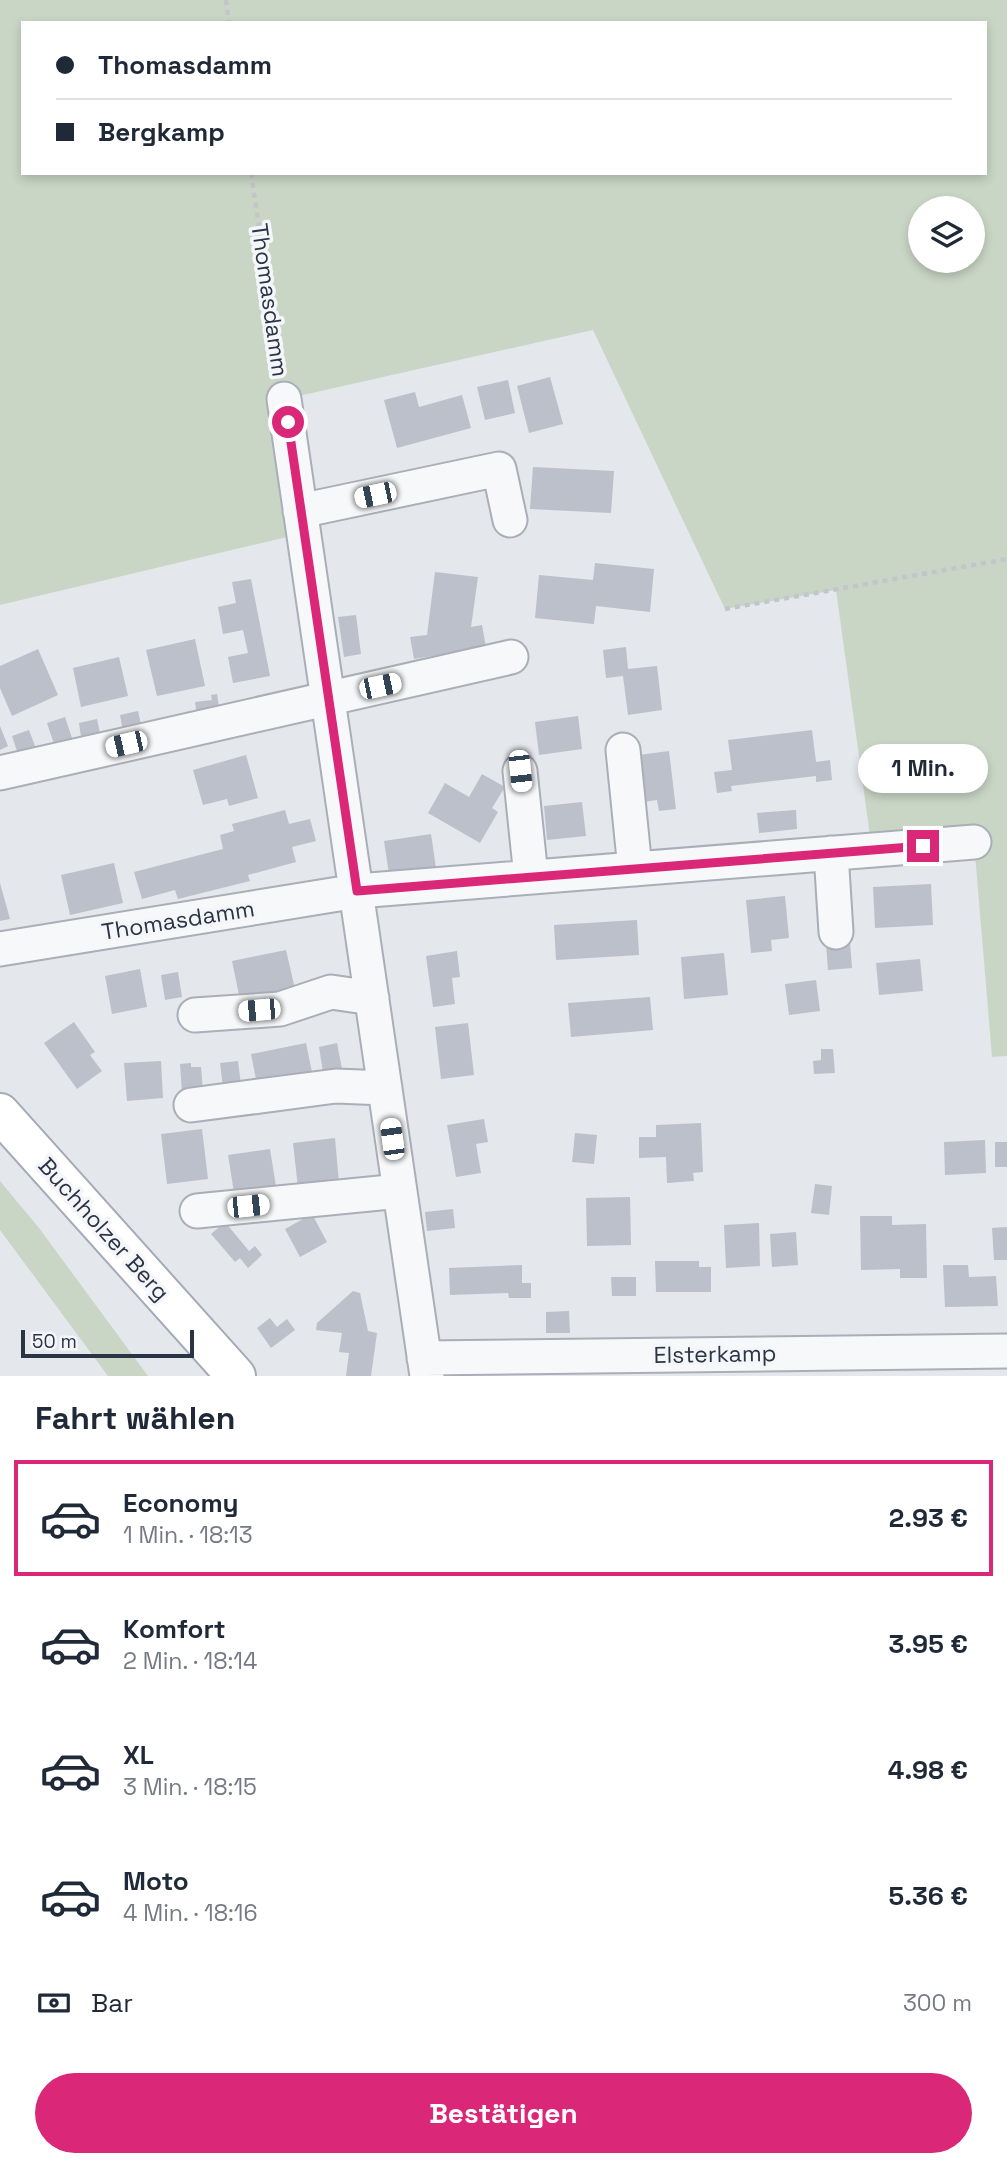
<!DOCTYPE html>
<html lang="de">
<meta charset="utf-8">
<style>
body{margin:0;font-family:"Space Grotesk",sans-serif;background:#f6f6f7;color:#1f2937;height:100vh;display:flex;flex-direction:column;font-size:26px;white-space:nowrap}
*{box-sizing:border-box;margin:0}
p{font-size:23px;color:#747a83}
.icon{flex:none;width:38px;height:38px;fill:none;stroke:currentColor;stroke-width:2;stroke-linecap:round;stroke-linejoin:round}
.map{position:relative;height:1376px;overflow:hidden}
.drawer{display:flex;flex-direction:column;background:#fff;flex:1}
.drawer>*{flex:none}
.guide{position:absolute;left:21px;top:21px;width:966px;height:154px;border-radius:0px;box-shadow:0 4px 10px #0003;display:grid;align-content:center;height:154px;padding:0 35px;background:#fff}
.buttons{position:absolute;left:908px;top:196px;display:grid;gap:14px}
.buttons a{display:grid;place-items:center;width:77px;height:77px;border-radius:50%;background:#fff;box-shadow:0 4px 10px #0003;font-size:35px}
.scale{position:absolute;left:21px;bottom:18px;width:173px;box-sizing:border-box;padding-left:7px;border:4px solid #2b3445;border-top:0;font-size:19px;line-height:24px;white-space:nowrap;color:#2b3445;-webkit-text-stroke:5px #f4f6f9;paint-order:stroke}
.end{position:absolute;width:32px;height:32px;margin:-16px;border:9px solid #db2777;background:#fff;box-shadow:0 0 0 4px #fff}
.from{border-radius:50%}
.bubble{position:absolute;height:49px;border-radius:24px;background:#fff;box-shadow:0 4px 10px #0003;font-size:23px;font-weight:700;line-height:49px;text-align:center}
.car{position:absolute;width:21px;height:42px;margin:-21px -10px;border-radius:9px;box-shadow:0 0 5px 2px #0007;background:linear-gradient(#fff 24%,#345 0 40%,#fff 0 76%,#345 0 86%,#fff 0)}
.guide b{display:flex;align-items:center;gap:24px;height:66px;font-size:26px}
.guide b+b{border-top:2px solid #e0e1e3}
.guide i{width:18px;height:18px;background:#1f2937}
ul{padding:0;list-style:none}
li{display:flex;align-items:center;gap:21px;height:116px;margin:0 14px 10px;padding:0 21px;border:4px solid transparent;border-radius:0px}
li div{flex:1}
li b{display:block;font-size:26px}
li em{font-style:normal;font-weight:700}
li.current{border-color:#db2777}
li>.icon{width:63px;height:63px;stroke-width:1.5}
h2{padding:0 35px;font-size:32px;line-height:84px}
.pay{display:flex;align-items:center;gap:18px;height:77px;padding:0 35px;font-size:26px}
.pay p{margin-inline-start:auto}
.button{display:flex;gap:14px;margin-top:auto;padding:14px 35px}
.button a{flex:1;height:80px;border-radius:42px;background:#db2777;color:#fff;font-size:28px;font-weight:700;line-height:80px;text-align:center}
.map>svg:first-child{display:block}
</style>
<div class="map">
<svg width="1007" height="1376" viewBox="0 0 1007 1376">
<rect width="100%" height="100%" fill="#e4e7ec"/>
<path fill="#c9d6c5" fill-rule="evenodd" d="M0 0H1007V1056L992 1057 974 842 872 850 836 590 725 609 593 330 285 399 304 533 0 605ZM23 23H985V173H23ZM920 208H973V261H920Z
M0 1181 39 1228 148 1376H108L0 1230Z"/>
<path fill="#bbc0ca" d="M550 377 563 424 529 433 517 386Z
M508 380 515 413 485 420 477 387Z
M415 392 419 407 462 395 471 428 397 448 384 400Z
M533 467 614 471 611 513 530 509Z
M595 563 654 569 650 612 596 606 594 624 535 618 539 575 593 580Z
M435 572 478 577 471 627 482 625 486 647 414 659 410 637 427 635Z
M251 579 270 676 233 683 228 657 248 653 243 630 223 634 218 607 236 603 232 582Z
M356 615 361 654 344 657 338 617Z
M195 639 205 686 157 696 146 650Z
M626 647 628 669 657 666 662 710 628 715 623 676 606 678 603 650Z
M38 649 58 695 12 716 0 688V666Z
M119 657 128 696 81 707 73 668Z
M217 694 221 720 198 723 195 702 212 700 211 695Z
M138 711 143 733 124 737 120 715Z
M578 716 582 749 539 755 535 722Z
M65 717 74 744 56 750 47 723Z
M97 719 100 733 81 737 79 723Z
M0 726 8 746 0 750Z
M29 730 38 754 20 760 12 736Z
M812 730 816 762 830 760 832 780 816 782V776L731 786 732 791 717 793 714 772 732 770 728 740Z
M669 751 676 809 659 811 657 800 637 803 631 756Z
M246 755 258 798 229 806 227 799 203 805 193 770Z
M482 774 505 787 492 808 498 812 480 843 428 813 445 783 469 797Z
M582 802 586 836 547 840 544 806Z
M285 810 289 824 310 819 316 841 292 847 296 862 248 875 250 881 178 899 175 890 142 899 134 872 223 849 220 835 234 831 232 824Z
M796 810 797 829 759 833 757 813Z
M431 834 436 868 389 874 384 841Z
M114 863 123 903 70 915 61 875Z
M0 883 10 919 0 921Z
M931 884 933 925 875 928 873 887Z
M785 896 789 938 771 940 772 951 751 953 746 900Z
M637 920 639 955 556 960 554 925Z
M850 942 852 968 828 970 826 944Z
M286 950 295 989 240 1000 232 961Z
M457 951 460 977 452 978 455 1004 433 1007 426 956Z
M724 953 728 995 684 999 681 957Z
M920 959 923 991 879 995 876 963Z
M140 969 147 1007 112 1014 105 976Z
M178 972 182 997 165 1000 161 975Z
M816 980 820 1011 789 1015 785 984Z
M650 997 653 1030 571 1037 568 1003Z
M74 1022 95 1052 90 1055 102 1071 77 1089 44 1043Z
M468 1023 474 1075 441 1079 435 1027Z
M306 1043 314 1082 259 1094 251 1054Z
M337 1043 342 1069 323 1072 319 1047Z
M821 1049H833L835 1073 814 1074 813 1061 821 1060Z
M161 1061 163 1098 127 1101 124 1063Z
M238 1061 241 1085 223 1088 220 1063Z
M191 1063V1067H201L203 1091 182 1093 180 1064Z
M484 1119 488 1142 476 1144 481 1173 456 1177 447 1125Z
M701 1123 703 1172 693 1173 694 1181 667 1183 666 1157 639 1158V1137H656V1125Z
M202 1129 208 1179 167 1184 161 1134Z
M575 1133 597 1135 594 1164 572 1162Z
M335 1138 339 1183 298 1188 293 1143Z
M985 1140 986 1173 945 1175 944 1142Z
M995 1142H1007V1167H995Z
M270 1149 277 1193 235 1199 228 1155Z
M815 1184 832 1186 829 1215 811 1213Z
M630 1197 631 1245 587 1246 586 1198Z
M453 1209 455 1228 427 1231 425 1212Z
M312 1214 327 1242 300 1257 285 1229Z
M860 1216H892V1225L926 1224 927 1278H900V1269L861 1270Z
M225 1222 249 1251 255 1246 262 1255 248 1268 240 1258 235 1262 211 1234Z
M759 1223 760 1266 726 1268 724 1225Z
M1007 1227V1260H994L992 1228Z
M796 1232 798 1265 772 1267 770 1234Z
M655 1261H699V1267H711V1292H656Z
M522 1265V1283H531V1298H509L508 1293 450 1295 449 1268Z
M943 1265H968L969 1277 996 1276 998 1306 945 1307Z
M611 1277H636V1296H612Z
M353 1291 360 1293 368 1331 377 1333 371 1376H346L349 1353 339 1352 342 1333 316 1330 317 1323Z
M569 1311 570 1333H546V1312Z
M270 1318 277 1327 287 1319 295 1330 271 1348 257 1328Z"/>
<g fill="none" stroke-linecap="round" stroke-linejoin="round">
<defs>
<path id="minor" d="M284 399 427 1376
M300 511 499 469 510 520
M623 750 635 869
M520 771 531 877
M0 773 511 657
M831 853 836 932
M0 949 357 891 974 842
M195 1015 280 1009 331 992 372 998
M191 1105 336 1086 385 1088
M197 1211 400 1191
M424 1358 1007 1351"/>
<path id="major" d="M0 1113 236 1376"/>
</defs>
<use href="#minor" stroke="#a9aeb7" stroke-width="37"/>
<use href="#major" stroke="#a3abb8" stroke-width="42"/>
<path stroke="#c2c5cb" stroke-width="4.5" stroke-dasharray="5 5" stroke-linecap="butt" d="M226 0 229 23
M251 173 281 373
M725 609 1007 559"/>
<use href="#minor" stroke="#f7f8fa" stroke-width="33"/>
<use href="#major" stroke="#fff" stroke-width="38"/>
</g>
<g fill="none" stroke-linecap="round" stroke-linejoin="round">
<path stroke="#db2777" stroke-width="9" d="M288 422 357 891 923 846"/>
</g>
<g text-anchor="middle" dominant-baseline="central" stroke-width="7" stroke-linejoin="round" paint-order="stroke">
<g font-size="23" fill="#2b3445" stroke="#f4f6f9">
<text transform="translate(270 300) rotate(82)">Thomasdamm</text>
<text transform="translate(178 920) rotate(-9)">Thomasdamm</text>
<text transform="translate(104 1229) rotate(48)">Buchholzer Berg</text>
<text transform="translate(715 1354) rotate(-1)">Elsterkamp</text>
</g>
</g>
</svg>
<div class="buttons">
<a><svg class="icon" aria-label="layers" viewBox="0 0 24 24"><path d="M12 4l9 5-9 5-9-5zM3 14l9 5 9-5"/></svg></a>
</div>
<div class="scale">50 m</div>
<i class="end from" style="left:288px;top:422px"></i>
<i class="end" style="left:923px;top:846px"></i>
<div class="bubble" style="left:858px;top:744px;width:130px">1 Min.</div>
<i class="car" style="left:375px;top:495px;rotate:258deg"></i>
<i class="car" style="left:380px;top:686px;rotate:78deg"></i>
<i class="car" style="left:126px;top:744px;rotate:257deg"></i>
<i class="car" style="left:520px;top:771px;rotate:174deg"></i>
<i class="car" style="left:259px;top:1010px;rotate:265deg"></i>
<i class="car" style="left:392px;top:1139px;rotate:352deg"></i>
<i class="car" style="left:248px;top:1206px;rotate:84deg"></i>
<div class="guide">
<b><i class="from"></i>Thomasdamm</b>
<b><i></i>Bergkamp</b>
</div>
</div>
<section class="drawer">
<h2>Fahrt wählen</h2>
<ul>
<li class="current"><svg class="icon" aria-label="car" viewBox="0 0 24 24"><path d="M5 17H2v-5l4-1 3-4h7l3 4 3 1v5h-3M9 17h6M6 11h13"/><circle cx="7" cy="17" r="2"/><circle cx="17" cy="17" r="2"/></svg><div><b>Economy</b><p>1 Min. · 18:13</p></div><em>2.93 €</em></li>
<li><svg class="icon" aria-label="car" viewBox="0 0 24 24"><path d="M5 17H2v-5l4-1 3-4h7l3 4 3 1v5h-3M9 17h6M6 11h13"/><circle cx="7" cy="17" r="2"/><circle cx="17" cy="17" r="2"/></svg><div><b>Komfort</b><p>2 Min. · 18:14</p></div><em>3.95 €</em></li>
<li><svg class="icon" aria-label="car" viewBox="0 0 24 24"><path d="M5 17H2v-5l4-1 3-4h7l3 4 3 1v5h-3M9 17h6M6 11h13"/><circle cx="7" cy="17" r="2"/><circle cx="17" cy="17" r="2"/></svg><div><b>XL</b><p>3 Min. · 18:15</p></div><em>4.98 €</em></li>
<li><svg class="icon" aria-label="car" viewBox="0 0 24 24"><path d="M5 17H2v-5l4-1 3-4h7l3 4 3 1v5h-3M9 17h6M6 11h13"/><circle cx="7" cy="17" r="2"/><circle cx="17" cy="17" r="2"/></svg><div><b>Moto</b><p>4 Min. · 18:16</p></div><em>5.36 €</em></li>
</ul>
<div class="pay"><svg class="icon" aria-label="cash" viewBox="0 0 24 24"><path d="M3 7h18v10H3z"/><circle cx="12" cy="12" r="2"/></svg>Bar<p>300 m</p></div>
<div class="button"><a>Bestätigen</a></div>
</section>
